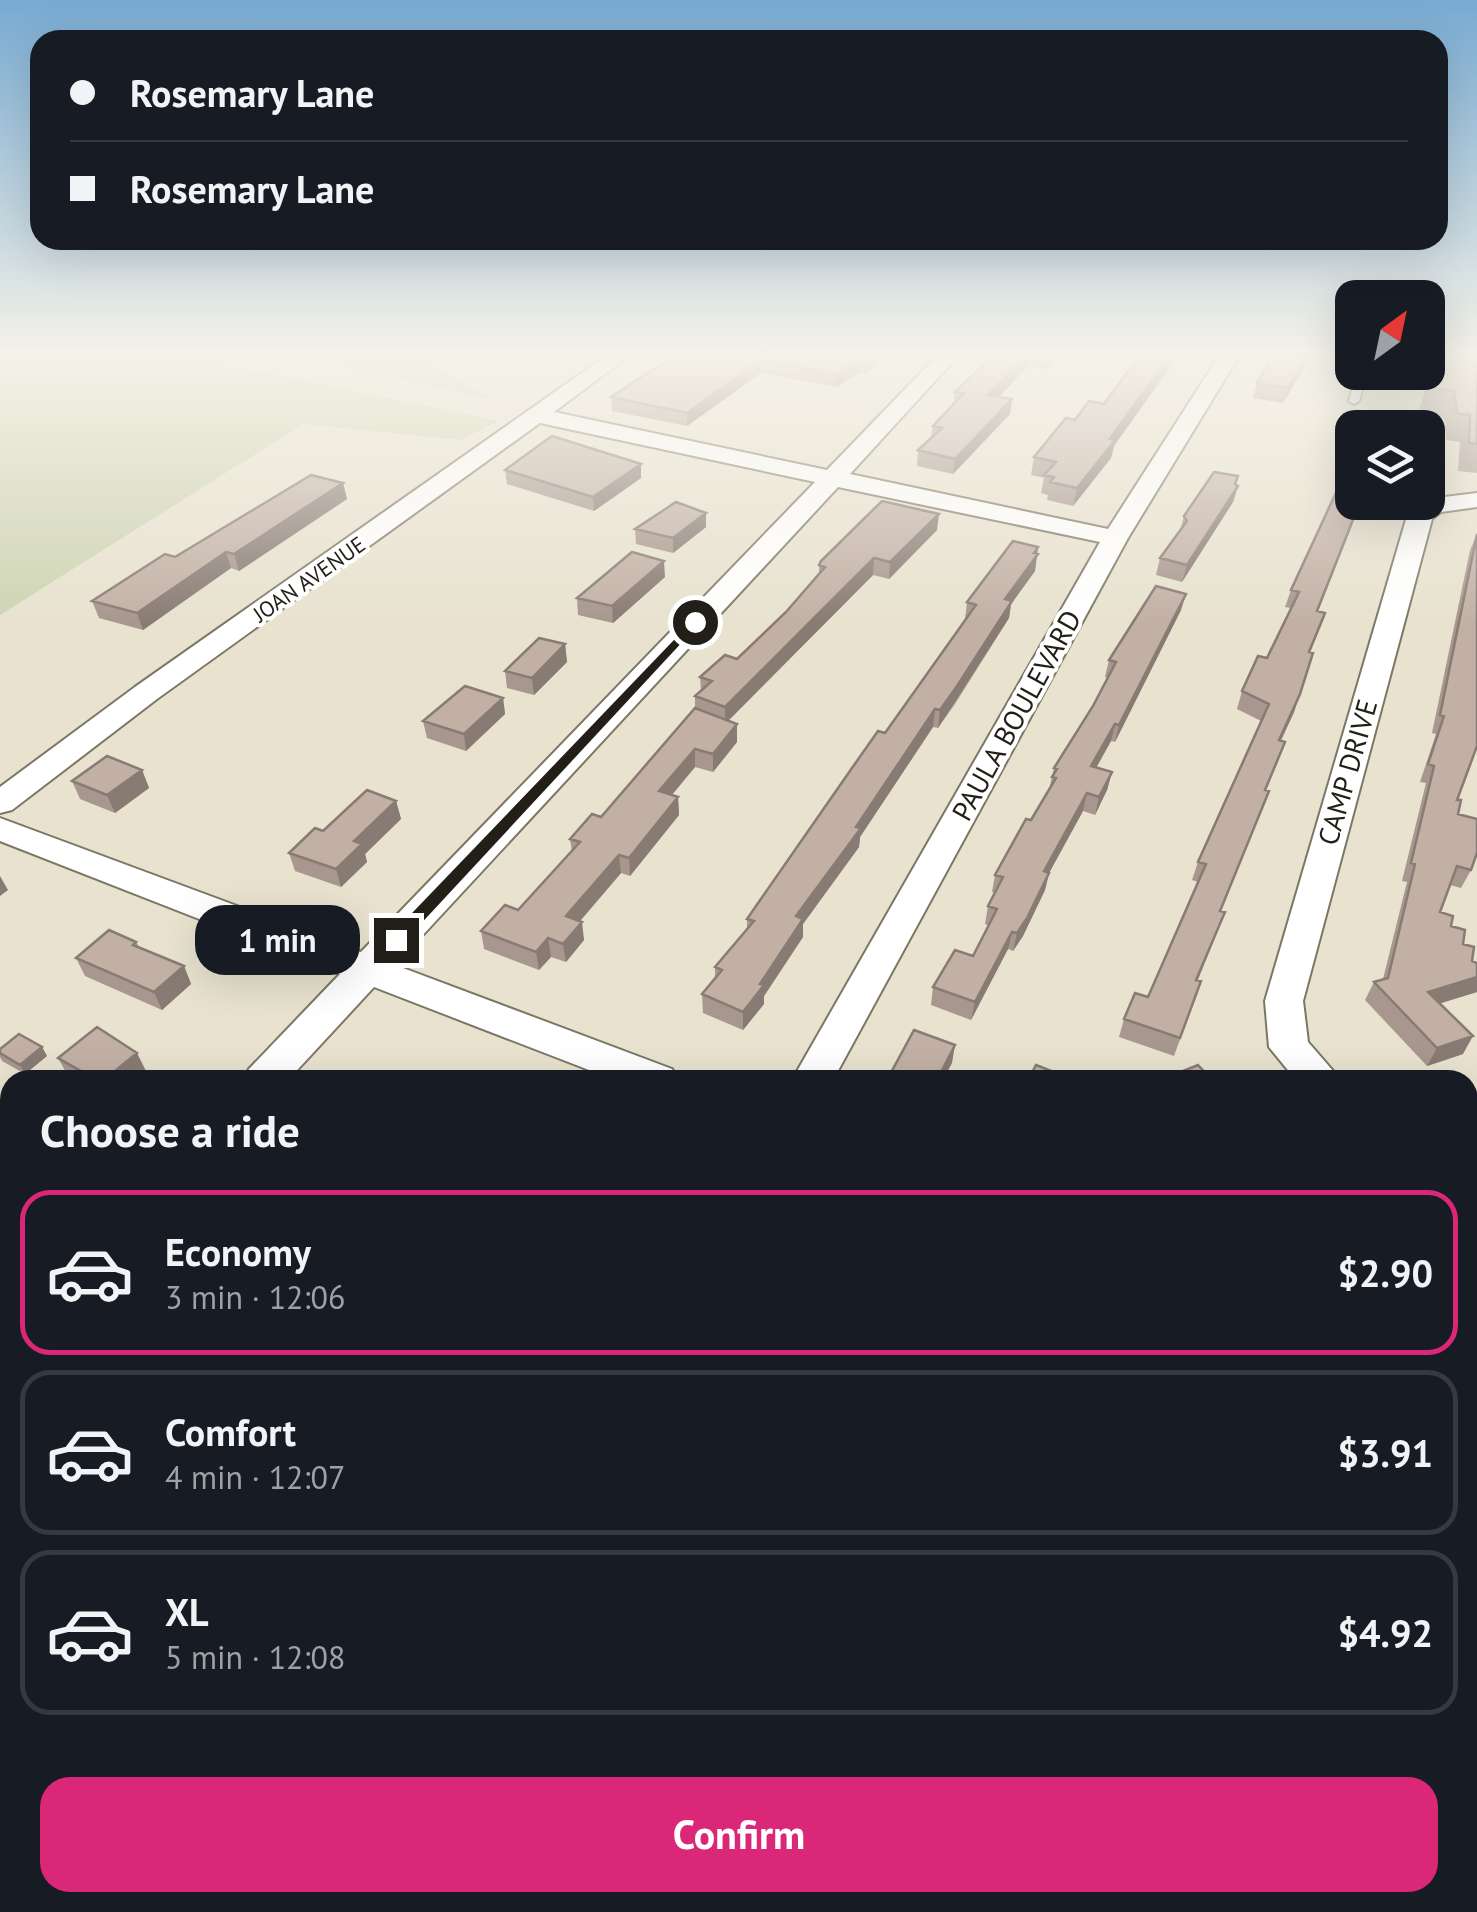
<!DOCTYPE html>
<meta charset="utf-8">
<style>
body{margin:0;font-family:"PT Sans",sans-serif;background:#242831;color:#f1f3f6;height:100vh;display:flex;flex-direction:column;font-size:38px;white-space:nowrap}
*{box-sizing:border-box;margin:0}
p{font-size:32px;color:#9ea1a6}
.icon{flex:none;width:55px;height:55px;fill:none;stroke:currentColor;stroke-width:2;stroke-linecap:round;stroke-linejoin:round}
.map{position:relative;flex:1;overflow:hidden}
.side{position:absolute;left:0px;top:1070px;width:1478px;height:842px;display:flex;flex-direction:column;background:#171b24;border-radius:30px 30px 0 0;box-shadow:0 10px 40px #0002}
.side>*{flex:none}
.top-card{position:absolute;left:30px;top:30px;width:1418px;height:220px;border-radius:30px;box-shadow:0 10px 40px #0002;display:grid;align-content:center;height:220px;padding:0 40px;background:#171b24}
.needle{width:65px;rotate:33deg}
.tools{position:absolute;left:1335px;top:280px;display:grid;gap:20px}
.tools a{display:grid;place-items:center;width:110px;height:110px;border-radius:20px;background:#171b24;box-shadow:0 10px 40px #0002;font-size:50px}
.end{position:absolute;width:45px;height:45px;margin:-22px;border:12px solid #221f19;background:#fff;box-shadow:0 0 0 5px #fff}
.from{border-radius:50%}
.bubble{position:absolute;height:70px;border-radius:30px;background:#171b24;box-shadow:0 10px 40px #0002;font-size:32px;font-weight:700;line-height:70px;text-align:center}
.top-card b{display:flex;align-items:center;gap:35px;height:95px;font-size:38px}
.top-card b+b{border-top:2px solid #363941}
.top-card i{width:25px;height:25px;background:#f1f3f6}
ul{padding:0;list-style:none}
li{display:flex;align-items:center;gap:30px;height:165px;margin:0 20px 15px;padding:0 20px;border:5px solid #363941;border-radius:30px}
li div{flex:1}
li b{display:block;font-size:38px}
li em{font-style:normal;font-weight:700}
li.on{border-color:#db2777}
li>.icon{width:90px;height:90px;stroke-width:1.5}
h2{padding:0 40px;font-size:45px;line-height:120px}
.button{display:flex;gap:20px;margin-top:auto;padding:20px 40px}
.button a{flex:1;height:115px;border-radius:30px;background:#db2777;color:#fff;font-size:40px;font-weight:700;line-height:115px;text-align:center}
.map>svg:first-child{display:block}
</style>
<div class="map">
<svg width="1477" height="1912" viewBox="0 0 1477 1912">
<rect width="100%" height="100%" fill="#e8e2cf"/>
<path fill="#ced4b3" d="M0 356H186L499 421 460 440 303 424 0 615Z
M299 356H416L491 399Z
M756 1902H1112L1115 1912H752Z"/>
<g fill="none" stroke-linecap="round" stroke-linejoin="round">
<defs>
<path id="lane" d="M1357 372H1367L1359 401 1354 404 1349 401Z"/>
<path id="street" d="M606 356H629L554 412 827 470 937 356H958L850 474 1108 529 1219 356H1239L1128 538 833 1080H792L1100 542 838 487 395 965 672 1069 678 1080H615L374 987 288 1080H243L249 1069 340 974 0 841V818L361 952 815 482 540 423 157 699 12 810 0 813V787L135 687Z
M1477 493V507L1441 512 1432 519 1303 1001 1308 1042 1341 1080H1296L1269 1047 1265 1001 1407 516 1428 499Z
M1468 1132 1477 1135V1169L1468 1166Z
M10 1324V1376L0 1379V1328Z
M1468 1652 1477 1656V1722L1468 1718Z
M353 1902H419L415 1912H349Z"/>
</defs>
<use href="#lane" stroke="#7c7765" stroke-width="4"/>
<use href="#street" stroke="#7c7765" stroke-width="4"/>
<use href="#lane" fill="#fff" fill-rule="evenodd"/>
<use href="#street" fill="#fff" fill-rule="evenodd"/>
</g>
<path fill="#a7978e" d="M674 356H885L866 373 859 372 837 387 761 373 687 426 612 411 611 397Z
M993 356H1058L1046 369 1028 366 999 397 1012 399 1010 414 953 474 917 466 918 450 931 438 933 426 953 405 955 392Z
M1272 356H1311L1283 403 1253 398 1257 383Z
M1428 356H1477V473L1458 471 1460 442 1446 440 1444 418 1418 414 1427 383 1380 375 1381 372H1428Z
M1114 446 1111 458 1073 506 1047 500 1048 495 1041 493 1044 478 1031 475 1034 457Z
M505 470 641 478 594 511 507 484Z
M1238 476 1236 485 1238 486 1233 502 1182 582 1156 575 1160 558 1180 531 1184 516Z
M343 483 347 499 239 571 231 568 143 630 99 618 92 601 175 557Z
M1352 502H1361L1318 611 1319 630 1310 652 1294 712 1281 740 1279 759 1266 790 1262 809 1221 911 1218 930 1198 980 1201 981 1174 1056 1119 1037 1124 1019 1148 997 1198 882 1192 880 1198 862 1261 721 1237 709 1242 691 1267 658 1291 608 1285 607 1291 590Z
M706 527 673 553 636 544 635 529Z
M937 530 889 579 873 575 728 721 737 724V742L713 772 695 767 672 795 678 797 679 815 630 876 621 873 580 921 584 940 566 962 551 957 539 970 484 949 481 931 518 910 572 851 570 839 601 817 695 708V696L701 691 700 677 737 659 786 612 819 575V565Z
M1477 534 1457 800 1458 814 1471 870 1461 888 1450 885 1440 912 1463 944 1472 961 1477 963V992L1440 1003 1463 1054 1427 1066 1365 1000 1374 982 1383 979 1407 882 1402 881 1426 783 1420 782 1436 734 1432 733 1470 550Z
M1038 547 1035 571 1011 604 1009 618 955 704 938 728 933 727 860 837 859 847 803 924V937L764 996V1004L743 1030 703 1013 702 994 715 978V967L747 929V919L885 733 965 619 967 602Z
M665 577 613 623 578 615 577 598Z
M1181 610 1115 742 1111 741 1096 768 1112 772 1107 790 1095 815 1083 811 1049 873 1045 890 1023 936 1013 951 1008 949 971 1020 931 1005 933 987 973 956 988 925 985 924 988 906 995 893 992 892 995 875 1031 820 1049 790 1054 768 1093 706 1108 678 1105 677 1109 660Z
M565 644 567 662 534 695 507 688 505 671Z
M503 698 505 714 466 751 427 738 423 721Z
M142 770 149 788 115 813 80 799 72 781Z
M396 801 401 819 365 854 367 862 341 887 295 871 289 853 323 831Z
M136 942 139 947 184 966 191 984 162 1010 85 976 76 958Z
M42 1047 47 1056 25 1074 2 1061 0 1057V1049Z
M58 1058 146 1071 134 1080H75L68 1076Z
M1477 1213V1256L1468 1253Z
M1477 1317V1414L1469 1412 1470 1326Z
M1468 1459 1477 1466V1551L1468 1544Z
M1373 1902H1462L1464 1912H1374Z"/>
<path fill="#887b74" d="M872 356H885L866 373 867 360Z
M1026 356H1030L1028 366 986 410 988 395Z
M1048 356H1058L1046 369Z
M1169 356H1178L1114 446 1111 458 1073 506 1077 488 1110 439Z
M1307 356H1311L1283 403 1288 388Z
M860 359 859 372 837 387V374Z
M761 360V373L687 426V413Z
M1012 399 1010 414 953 474 955 459Z
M641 464V478L594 511 593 497Z
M1238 476 1234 492 1238 486 1233 502 1182 582 1187 565Z
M343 483 347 499 239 571 234 554Z
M706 513V527L673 553V538Z
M939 514 937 530 889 579 890 562Z
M1038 547 1035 571 1011 604 1009 618 938 728 940 710 1005 599Z
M226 552 231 568 143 630 137 613Z
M874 558 873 575 725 724V707Z
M664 561 665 577 613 623 612 606Z
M1186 594 1181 610 1115 742 1119 725Z
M565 644 567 662 534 695 532 678Z
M1300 694 1294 712 1273 758 1279 740Z
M503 698 505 714 466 751 464 734Z
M935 709 933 727 860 837 859 847 803 924V937L764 996V1004L743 1030V1012L796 916Z
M737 724V742L713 772V754Z
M1115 724 1111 741 1087 784 1091 766Z
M695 749V767L660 809 659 791Z
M142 770 149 788 115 813 107 795Z
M1112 772 1107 790 1095 815 1099 797Z
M1087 793 1083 811 1049 873 1045 890 1023 936 1013 951 1017 933 1044 871Z
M678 797 679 815 630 876 629 858Z
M396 801 401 819 365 854 367 862 341 887 336 869 354 841Z
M619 855 621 873 569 934 566 916Z
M0 876 8 890 0 896Z
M582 922 584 940 566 962 563 944Z
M1012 932 1008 949 971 1020 975 1002Z
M548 938 551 957 539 970 536 952Z
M184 966 191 984 162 1010 154 992Z
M1477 977V992L1419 1010 1428 992Z
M1473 1036 1463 1054 1427 1066 1437 1048Z
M955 1045 952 1063 943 1080H937Z
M42 1047 47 1056 25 1074 20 1065Z
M137 1053 146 1071 134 1080H104Z
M10 1159V1197L0 1207V1178L6 1163Z
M10 1559V1590L2 1599 0 1596V1571Z
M8 1598 10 1600V1627L0 1639V1607Z
M215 1902H233L226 1912H208Z
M628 1902H635L630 1912H623Z"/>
<path fill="#c2b0a5" stroke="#887b74" stroke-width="2.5" d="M674 356H872L867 360 860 359 837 374 761 360 687 413 611 397Z
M993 356H1026L988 395 1012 399 955 459 918 450 942 428 933 426 964 393 955 392Z
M1139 356H1169L1110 439 1115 440 1077 488 1050 482 1054 477 1044 475 1056 462 1034 457 1066 418 1075 420 1089 401 1104 404Z
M1272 356H1307L1288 388 1257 383Z
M1429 356H1477V444L1469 443 1470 415 1457 413 1454 391 1427 387 1437 357Z
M552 436 641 464 593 497 505 470Z
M1214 472 1238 476 1235 484 1238 486 1187 565 1160 558 1187 521 1184 516Z
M1345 473 1352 475V502H1360L1317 611 1325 613 1309 652 1313 653 1300 694 1279 740 1285 742 1265 790 1269 791 1220 911 1225 912 1196 980 1201 981 1180 1038 1124 1019 1135 993 1148 997 1206 864 1198 862 1269 704 1242 691 1258 656 1267 658 1299 592 1291 590Z
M311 475 343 483 234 554 226 552 137 613 92 601 165 554 175 557Z
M882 501 939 514 890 562 874 558 725 707 695 696 712 681 700 677 725 655 737 659 786 612 825 567 819 565 821 561Z
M676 502 706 513 673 538 635 529Z
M1477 534V746L1457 800H1461L1458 814 1477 819V853L1471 870 1457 866 1440 912 1453 916 1451 926 1465 930 1463 944 1474 947 1472 961 1477 963V977L1428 992 1473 1036 1437 1048 1374 982 1388 978 1415 864 1411 863 1434 766 1428 764 1444 716 1440 715Z
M1013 541 1038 547 1034 553 1038 554 1005 599 1012 601 957 686 940 710 935 709 856 827 861 828 796 916 803 919 760 984 764 985 743 1012 702 994 722 970 715 967 754 921 747 919 852 768 878 731 885 733 976 605 967 602Z
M632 552 664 561 612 606 577 598Z
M1156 586 1186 594 1119 725 1115 724 1091 766 1112 772 1099 797 1087 793 1044 871 1049 873 1027 918 1017 933 1012 932 975 1002 933 987 955 950 973 956 997 909 988 906 1003 877 995 875 1026 819 1031 820 1056 778 1052 777 1057 769 1054 768 1093 706 1116 662 1109 660Z
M539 638 565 644 532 678 505 671Z
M465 686 503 698 464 734 423 721Z
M695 708 737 724 713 754 695 749 659 791 678 797 629 858 619 855 566 916 582 922 563 944 548 938 536 952 481 931 505 905 518 910 580 842 570 839 592 814 601 817Z
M107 756 142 770 107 795 72 781Z
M367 790 396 801 354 841 362 844 336 869 289 853 315 828 323 831Z
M109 930 136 942 133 945 184 966 154 992 76 958Z
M97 1027 137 1053 104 1080H97L58 1058Z
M914 1030 955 1045 937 1080H887Z
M19 1034 42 1047 20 1065 0 1053V1049Z
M1036 1065 1074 1080H1028Z
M1198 1065 1212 1080H1171L1168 1077Z
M10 1128V1159L6 1163 10 1166V1169L0 1178V1136Z
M1468 1459 1477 1466V1526L1468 1520Z
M0 1517 10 1523V1559L0 1571Z
M0 1593 8 1598 0 1607Z
M185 1902H215L208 1912H197Z
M523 1902H628L623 1912H524L528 1906Z
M1389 1902H1462L1464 1912H1390Z"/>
<linearGradient id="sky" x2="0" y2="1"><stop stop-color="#77aad1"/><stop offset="0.57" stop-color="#f5f2e9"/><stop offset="1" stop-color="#f5f2e9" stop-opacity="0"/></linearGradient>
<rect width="1477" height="623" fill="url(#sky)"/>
<path fill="#221f19" d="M695 618 699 624 402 944H390V936Z"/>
<g text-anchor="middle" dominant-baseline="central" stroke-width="8" stroke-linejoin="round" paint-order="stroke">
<g font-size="22" fill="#221f19" stroke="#fff">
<text transform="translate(309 579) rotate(-35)">JOAN AVENUE</text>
</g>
<g font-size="28" fill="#221f19" stroke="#fff">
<text transform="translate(1016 715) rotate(-61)">PAULA BOULEVARD</text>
<text transform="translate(1347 772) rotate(-74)">CAMP DRIVE</text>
</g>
</g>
</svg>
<div class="tools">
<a><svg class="needle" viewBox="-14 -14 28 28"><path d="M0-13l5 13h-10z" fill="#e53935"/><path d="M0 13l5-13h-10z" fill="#9ea1a6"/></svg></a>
<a><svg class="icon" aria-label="layers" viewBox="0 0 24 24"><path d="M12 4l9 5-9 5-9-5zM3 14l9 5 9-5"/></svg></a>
</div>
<i class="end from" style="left:695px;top:622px"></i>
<i class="end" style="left:396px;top:940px"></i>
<div class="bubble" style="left:195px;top:905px;width:165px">1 min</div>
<div class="top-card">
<b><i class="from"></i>Rosemary Lane</b>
<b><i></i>Rosemary Lane</b>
</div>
<section class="side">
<h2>Choose a ride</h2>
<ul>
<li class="on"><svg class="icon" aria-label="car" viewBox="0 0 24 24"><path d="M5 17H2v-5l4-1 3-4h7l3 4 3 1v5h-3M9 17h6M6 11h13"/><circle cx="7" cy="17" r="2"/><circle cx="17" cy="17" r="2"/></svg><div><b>Economy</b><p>3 min · 12:06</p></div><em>$2.90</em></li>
<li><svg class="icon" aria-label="car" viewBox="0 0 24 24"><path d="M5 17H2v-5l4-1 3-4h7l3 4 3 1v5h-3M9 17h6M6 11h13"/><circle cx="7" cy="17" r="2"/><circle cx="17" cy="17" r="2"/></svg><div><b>Comfort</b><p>4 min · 12:07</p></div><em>$3.91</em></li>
<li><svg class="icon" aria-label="car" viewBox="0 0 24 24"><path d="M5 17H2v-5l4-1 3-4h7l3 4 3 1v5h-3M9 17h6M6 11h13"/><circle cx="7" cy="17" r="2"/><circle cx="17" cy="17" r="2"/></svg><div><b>XL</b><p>5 min · 12:08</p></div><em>$4.92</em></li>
</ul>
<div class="button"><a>Confirm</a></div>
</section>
</div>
